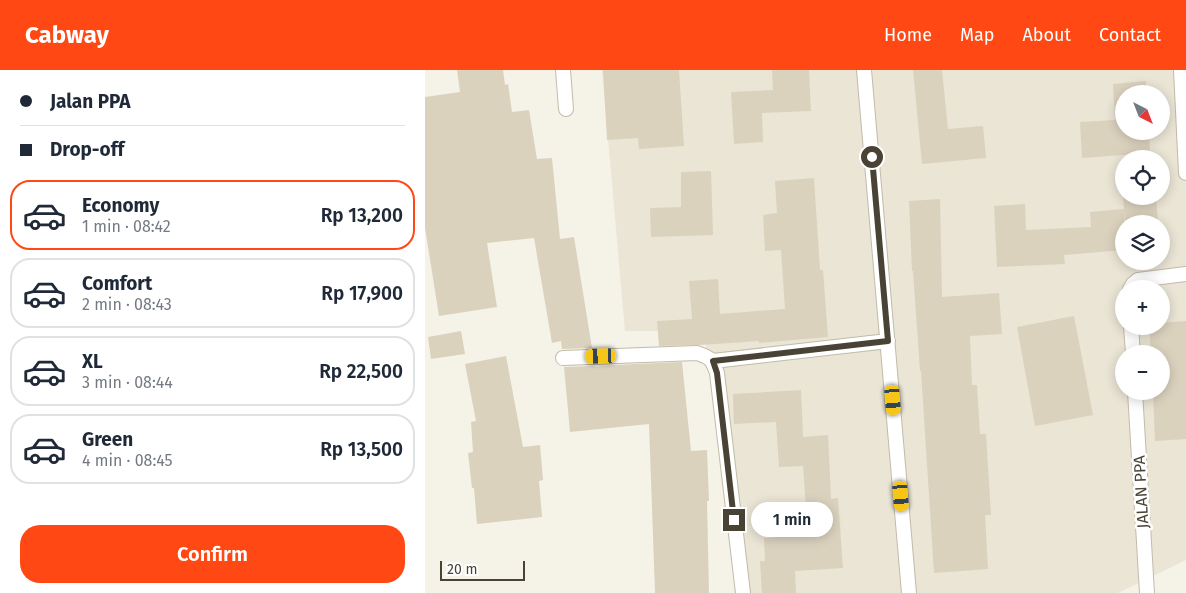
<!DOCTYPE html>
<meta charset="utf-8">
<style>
body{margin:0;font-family:"Fira Sans",sans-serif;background:#f6f6f7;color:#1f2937;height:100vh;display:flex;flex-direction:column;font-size:19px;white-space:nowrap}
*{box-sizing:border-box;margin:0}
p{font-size:16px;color:#747a83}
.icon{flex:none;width:28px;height:28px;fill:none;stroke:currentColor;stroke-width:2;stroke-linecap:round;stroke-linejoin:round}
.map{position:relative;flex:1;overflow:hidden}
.panel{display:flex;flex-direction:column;background:#fff;width:425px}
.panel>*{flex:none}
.top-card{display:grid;align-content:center;height:110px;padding:0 20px;background:#fff}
.needle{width:32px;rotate:138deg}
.fabs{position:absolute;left:690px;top:15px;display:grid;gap:10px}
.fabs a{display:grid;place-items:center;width:55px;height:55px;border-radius:50%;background:#fff;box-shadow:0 2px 12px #0003;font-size:25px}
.scale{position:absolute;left:15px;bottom:12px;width:85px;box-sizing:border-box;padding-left:5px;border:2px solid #494335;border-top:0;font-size:14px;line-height:18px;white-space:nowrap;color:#494335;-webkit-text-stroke:4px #fff;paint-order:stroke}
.end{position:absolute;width:22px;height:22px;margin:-11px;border:6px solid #494335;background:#fff;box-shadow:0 0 0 2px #fff}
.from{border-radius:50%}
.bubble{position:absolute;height:35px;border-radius:18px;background:#fff;box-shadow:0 2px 12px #0003;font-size:16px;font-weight:600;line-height:35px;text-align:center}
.car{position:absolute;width:15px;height:30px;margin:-15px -8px;border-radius:6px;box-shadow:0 0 4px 1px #0007;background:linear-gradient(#f5c518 24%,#345 0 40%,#f5c518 0 76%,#345 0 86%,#f5c518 0)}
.top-card b{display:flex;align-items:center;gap:18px;height:48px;font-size:19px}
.top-card b+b{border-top:1px solid #e0e1e3}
.top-card i{width:12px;height:12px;background:#1f2937}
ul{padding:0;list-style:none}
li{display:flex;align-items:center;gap:15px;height:70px;margin:0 10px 8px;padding:0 10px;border:2px solid #e0e1e3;border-radius:20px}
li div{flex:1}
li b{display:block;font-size:19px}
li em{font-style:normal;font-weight:600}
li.selected{border-color:#ff4814}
li>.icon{width:45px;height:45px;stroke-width:1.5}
.primary-button{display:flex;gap:10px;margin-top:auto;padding:10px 20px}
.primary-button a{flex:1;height:58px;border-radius:20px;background:#ff4814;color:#fff;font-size:20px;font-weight:600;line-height:58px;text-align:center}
header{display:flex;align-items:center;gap:30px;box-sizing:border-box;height:70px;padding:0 25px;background:#ff4814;color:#fff}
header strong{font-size:24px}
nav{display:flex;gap:28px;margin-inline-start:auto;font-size:18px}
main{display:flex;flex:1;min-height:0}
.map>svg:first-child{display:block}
</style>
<header>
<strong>Cabway</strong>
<nav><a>Home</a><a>Map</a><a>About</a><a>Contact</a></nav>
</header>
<main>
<section class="panel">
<div class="top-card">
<b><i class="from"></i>Jalan PPA</b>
<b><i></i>Drop-off</b>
</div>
<ul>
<li class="selected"><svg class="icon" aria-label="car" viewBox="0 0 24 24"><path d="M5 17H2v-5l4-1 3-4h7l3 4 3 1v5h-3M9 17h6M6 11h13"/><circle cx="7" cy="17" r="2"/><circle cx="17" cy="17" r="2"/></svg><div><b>Economy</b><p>1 min · 08:42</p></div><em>Rp 13,200</em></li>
<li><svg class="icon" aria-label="car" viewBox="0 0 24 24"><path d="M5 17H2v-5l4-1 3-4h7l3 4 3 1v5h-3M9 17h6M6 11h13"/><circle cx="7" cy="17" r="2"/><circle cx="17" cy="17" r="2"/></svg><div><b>Comfort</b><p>2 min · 08:43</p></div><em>Rp 17,900</em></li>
<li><svg class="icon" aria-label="car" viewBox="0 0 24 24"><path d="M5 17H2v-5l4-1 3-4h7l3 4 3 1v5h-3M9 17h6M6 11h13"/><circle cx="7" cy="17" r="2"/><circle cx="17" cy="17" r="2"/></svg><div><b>XL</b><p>3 min · 08:44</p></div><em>Rp 22,500</em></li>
<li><svg class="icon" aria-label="car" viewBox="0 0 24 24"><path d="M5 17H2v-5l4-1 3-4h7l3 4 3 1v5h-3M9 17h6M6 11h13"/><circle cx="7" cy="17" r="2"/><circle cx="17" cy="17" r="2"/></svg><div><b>Green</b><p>4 min · 08:45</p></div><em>Rp 13,500</em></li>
</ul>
<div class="primary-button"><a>Confirm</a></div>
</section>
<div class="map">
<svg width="761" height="523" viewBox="0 0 761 523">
<rect width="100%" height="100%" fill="#f5f2e7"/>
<path fill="#eae5d5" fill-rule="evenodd" d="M177 0H761V490L693 523H317L279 261H200ZM699 24H736V61H699ZM699 89H736V126H699ZM699 154H736V191H699ZM699 219H736V256H699ZM699 284H736V321H699Z"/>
<path fill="#dbd2be" d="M32 0H78L80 15 83 14 87 42 104 40 112 89 127 88 135 169 149 167 167 278 137 279 136 271 127 273 109 168 62 173 72 237 14 246 0 158V27L35 22Z
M178 0H254L259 76 214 79 213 68 182 70Z
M347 0H384L386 41 337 43 338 72 309 74 306 22 348 20Z
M488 0H517L523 59 558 56 561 88 497 94Z
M721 11V24H699V61H724L725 83 657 88 655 52 690 50 688 14Z
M286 101 288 165 226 167 225 138 256 137V102Z
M389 108 395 200H398L403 267 334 273V271L275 275 234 276 232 251 267 249 264 211 293 209 295 244 360 239 356 180 340 181 338 145 352 143 350 111Z
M698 126H731L733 154H700Z
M515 129 517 227 574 223 577 264 545 266 547 315H552L555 364H561L566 445H560L563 499 509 503 496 301H495L488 201H487L484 131Z
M600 134 601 160 666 157 665 142 699 139V180L639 185 640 194 572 197 569 136Z
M649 246 668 345 610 356 592 257Z
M761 251V369L730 371 728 321H736V284H726L724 256H736V253Z
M36 261 40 284 6 289 3 267Z
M81 286 98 377 115 375 118 410 114 411 117 447 52 454 49 418H47L43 383 48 382 46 352 51 351 40 294Z
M257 292 266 381 282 380 284 431H282L284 523H230L224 354 145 362 139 297 170 296V297L189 295Z
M376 320 378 367 403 365 406 429 413 428 418 498 370 501 371 523H337L335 491H340L339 468 383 465 378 396 354 397 351 352 309 354 308 324Z"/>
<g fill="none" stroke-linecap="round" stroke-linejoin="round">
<defs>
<path id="lane" d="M138 0 141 39
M439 0 484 523
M756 0 761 103
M705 219 708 214 713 210 761 204
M706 256 708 284
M138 288 272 283C286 288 287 289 292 303L318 523
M288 291 463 271
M710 321 722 523"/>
</defs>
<use href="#lane" stroke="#c2bba9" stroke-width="16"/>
<use href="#lane" stroke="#fff" stroke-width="14"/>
</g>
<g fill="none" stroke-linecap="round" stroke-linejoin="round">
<path stroke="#494335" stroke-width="6" d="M309 450 292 303 288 291 463 271 447 87"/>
</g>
<g text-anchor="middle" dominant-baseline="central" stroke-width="5" stroke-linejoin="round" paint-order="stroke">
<g font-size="16" fill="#494335" stroke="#fff">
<text transform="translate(716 422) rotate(-93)">JALAN PPA</text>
</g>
</g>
</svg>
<div class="fabs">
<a><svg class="needle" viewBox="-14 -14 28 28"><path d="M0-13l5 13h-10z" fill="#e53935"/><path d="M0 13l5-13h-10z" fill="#747a83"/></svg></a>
<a><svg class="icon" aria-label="locate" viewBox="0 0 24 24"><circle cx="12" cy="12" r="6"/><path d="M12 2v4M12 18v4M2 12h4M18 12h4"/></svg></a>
<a><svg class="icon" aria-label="layers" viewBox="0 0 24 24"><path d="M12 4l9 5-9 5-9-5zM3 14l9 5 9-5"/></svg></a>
<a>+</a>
<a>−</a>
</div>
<div class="scale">20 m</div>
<i class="end from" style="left:447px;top:87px"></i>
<i class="end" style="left:309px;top:450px"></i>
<div class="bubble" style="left:326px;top:432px;width:82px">1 min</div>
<i class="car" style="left:176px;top:286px;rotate:268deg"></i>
<i class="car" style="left:468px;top:330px;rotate:175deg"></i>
<i class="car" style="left:476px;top:426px;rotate:175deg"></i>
</div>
</main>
